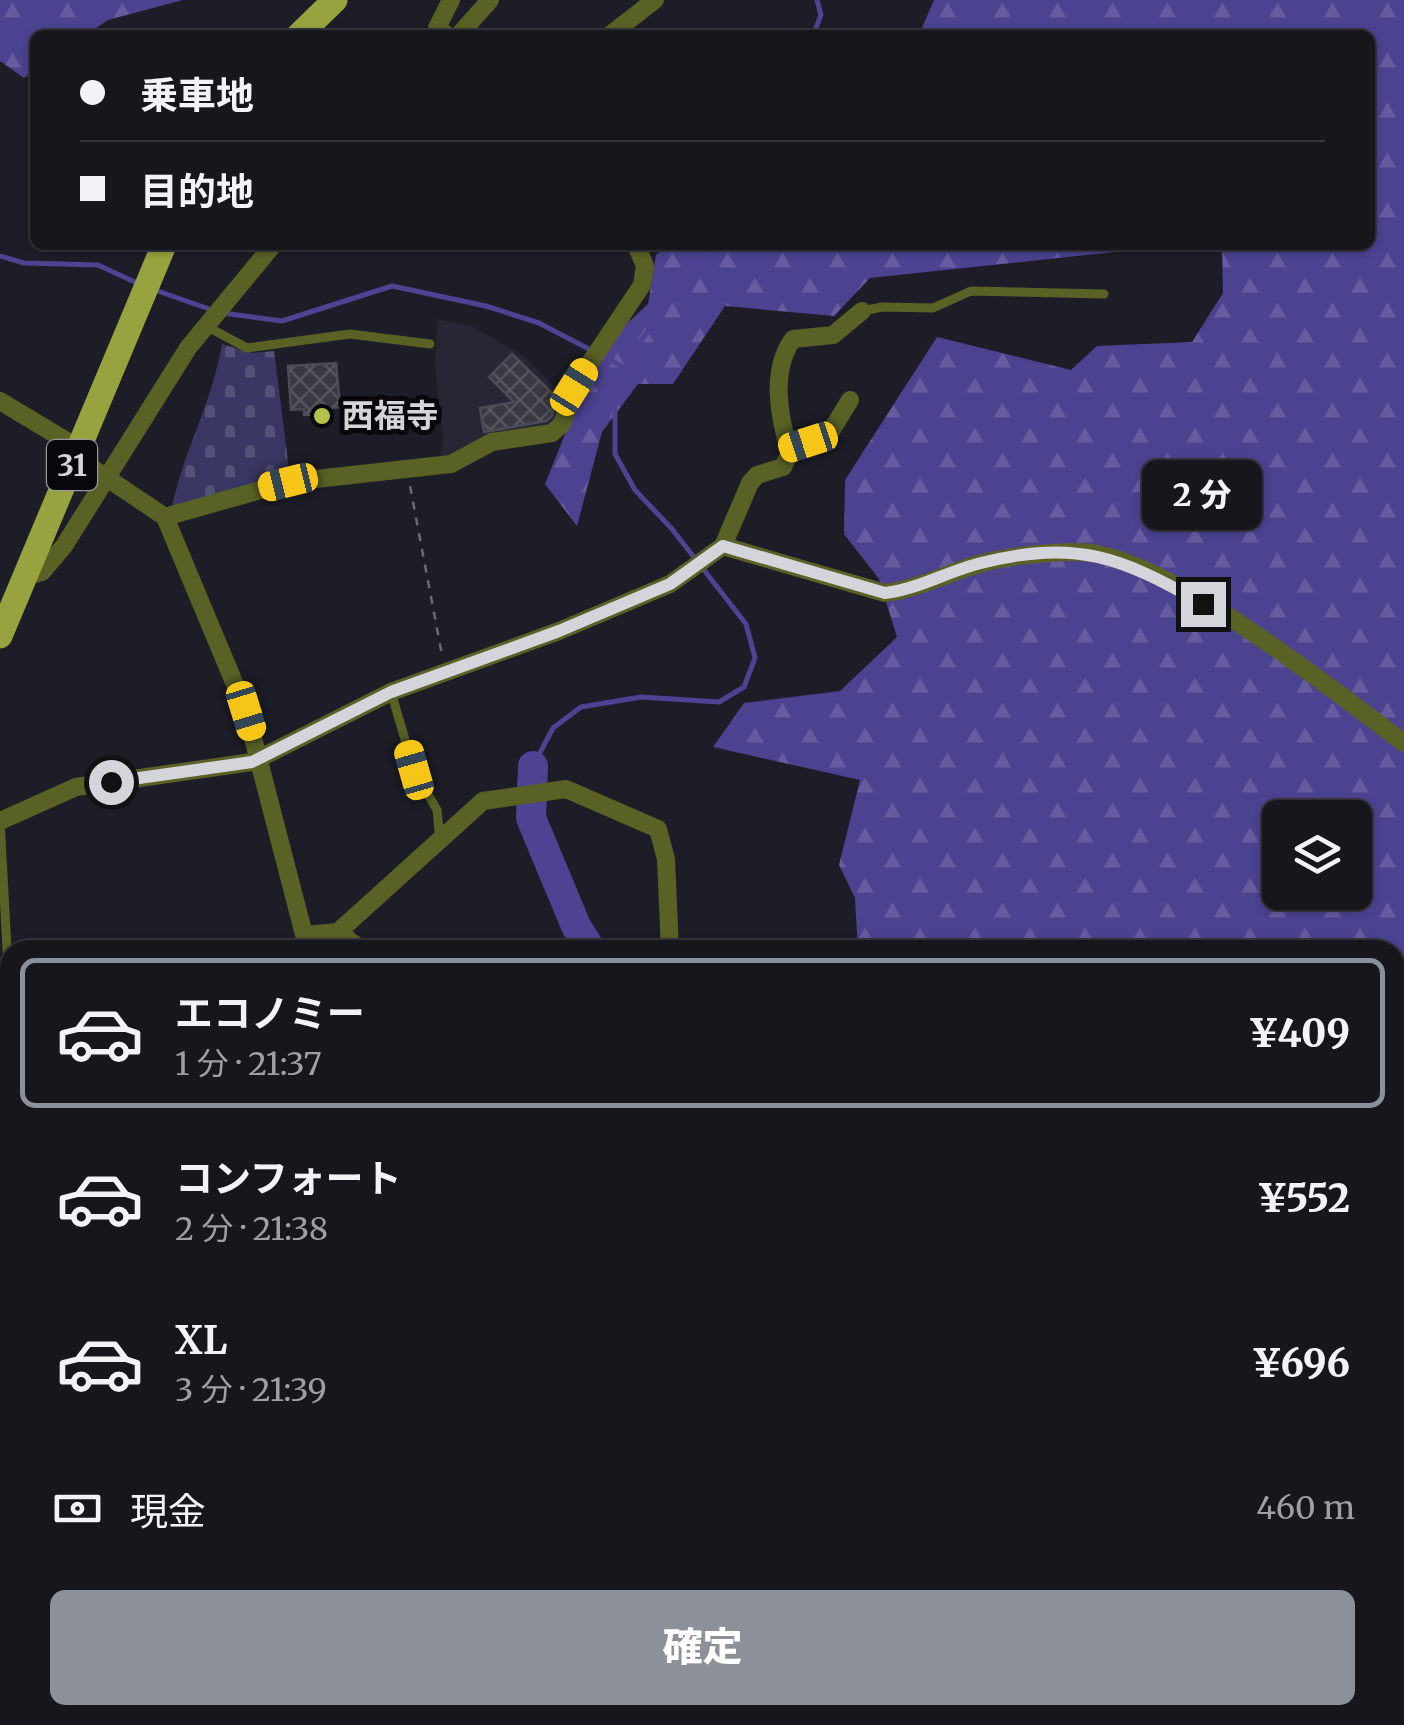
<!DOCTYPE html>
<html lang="ja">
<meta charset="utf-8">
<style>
body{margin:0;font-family:Merriweather,"Noto Sans JP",serif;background:#1f1f26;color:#f1f3f6;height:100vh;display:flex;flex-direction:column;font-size:38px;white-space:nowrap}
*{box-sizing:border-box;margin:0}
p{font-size:32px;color:#9e9fa4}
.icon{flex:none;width:55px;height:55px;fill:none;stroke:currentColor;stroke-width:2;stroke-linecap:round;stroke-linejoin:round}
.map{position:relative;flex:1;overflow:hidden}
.sheet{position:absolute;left:0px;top:940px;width:1405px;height:785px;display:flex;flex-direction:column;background:#16161d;border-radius:30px 30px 0 0;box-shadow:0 2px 8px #0004,0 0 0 2px #35353b}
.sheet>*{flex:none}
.guide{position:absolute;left:30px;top:30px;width:1345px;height:220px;border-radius:15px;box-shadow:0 2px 8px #0004,0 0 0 2px #35353b;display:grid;align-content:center;height:220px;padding:0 50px;background:#16161d}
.fabs{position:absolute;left:1262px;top:800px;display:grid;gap:20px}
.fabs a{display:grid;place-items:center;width:110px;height:110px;border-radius:15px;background:#16161d;box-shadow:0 2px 8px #0004,0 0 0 2px #35353b;font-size:50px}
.end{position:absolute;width:45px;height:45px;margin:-22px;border:12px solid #d4d4db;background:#111;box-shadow:0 0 0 5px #111}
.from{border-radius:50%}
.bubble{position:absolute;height:70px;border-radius:15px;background:#16161d;box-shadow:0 2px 8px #0004,0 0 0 2px #35353b;font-size:32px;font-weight:800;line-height:70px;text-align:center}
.car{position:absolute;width:30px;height:60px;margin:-30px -15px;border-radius:12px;box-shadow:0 0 8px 2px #0007;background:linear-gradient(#f5c518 24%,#345 0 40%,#f5c518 0 76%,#345 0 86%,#f5c518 0)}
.guide b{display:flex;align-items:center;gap:35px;height:95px;font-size:38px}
.guide b+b{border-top:2px solid #35353b}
.guide i{width:25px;height:25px;background:#f1f3f6}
ul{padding:18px 0 0;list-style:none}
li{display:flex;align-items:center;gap:30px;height:150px;margin:0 20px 15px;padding:0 30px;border:5px solid transparent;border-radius:15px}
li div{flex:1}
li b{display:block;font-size:38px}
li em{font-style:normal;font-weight:800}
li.selected{border-color:#8c9099}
li>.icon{width:90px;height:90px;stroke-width:1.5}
.pay{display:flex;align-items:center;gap:25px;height:110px;padding:0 50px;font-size:38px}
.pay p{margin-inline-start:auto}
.button{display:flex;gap:20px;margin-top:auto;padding:20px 50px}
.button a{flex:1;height:115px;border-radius:15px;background:#8c9099;color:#fff;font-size:40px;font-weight:800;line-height:115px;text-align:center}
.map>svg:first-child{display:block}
</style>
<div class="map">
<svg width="1404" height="1725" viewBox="0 0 1404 1725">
<defs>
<pattern id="forest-firs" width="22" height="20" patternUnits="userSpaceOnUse" patternTransform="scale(2.5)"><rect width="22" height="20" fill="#4b4290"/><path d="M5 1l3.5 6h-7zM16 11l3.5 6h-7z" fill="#645c9f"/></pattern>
<pattern id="cemetery-stones" width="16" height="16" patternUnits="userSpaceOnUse" patternTransform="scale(2.5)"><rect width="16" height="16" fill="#393663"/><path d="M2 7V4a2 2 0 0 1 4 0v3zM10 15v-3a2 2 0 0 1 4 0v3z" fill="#555279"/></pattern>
<pattern id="building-cross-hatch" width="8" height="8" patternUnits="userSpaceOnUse" patternTransform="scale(2.5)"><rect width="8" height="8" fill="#393944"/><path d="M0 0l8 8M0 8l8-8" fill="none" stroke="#55555e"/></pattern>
</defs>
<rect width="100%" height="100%" fill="#1d1d27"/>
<path fill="#262635" d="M438 319 472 326 525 357 561 394 556 417 548 427 439 461 443 440 435 362Z"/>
<path fill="url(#forest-firs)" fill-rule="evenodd" d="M0 0H183L108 20 86 35H35V70L24 78 0 61Z
M934 0H1404V1725H830L807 1715H1395V950H858L855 898 839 865 860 780 713 747 744 703 840 691 897 637 879 579 844 534 845 480 937 337 1071 370 1097 346 1192 342 1223 293 1222 245H1370V35H919ZM1280 818H1355V892H1280Z
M667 245H1181L870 278 834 316 725 306 673 384H638L602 432 577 526 545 484 580 397 618 332 648 304 656 255Z"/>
<path fill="url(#cemetery-stones)" d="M222 344 252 353 274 351 290 477 172 507C184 450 212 403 222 344Z"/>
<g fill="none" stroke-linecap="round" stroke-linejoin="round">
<path stroke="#4d4392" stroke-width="5" d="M813 35 821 15 817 0
M0 256 24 263 98 265 137 283
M152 289 212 310
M223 313 282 321 392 286 486 306 539 323 627 369
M533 766 553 728 581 707 641 697 719 702 744 687 755 658 746 624 672 529 635 490 615 454V403L634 351 699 257 718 245"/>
<path stroke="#4d4392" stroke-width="30" d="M533 766 531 818 576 926 591 950
M297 1715 304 1725"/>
</g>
<path fill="url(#building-cross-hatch)" stroke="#4c4c58" stroke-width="2.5" d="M512 354 554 395 549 401 554 406 552 416 546 421 484 432 480 408 514 402 489 377Z
M336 363 340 407 327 408V414L304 415V409L291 410 288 366Z"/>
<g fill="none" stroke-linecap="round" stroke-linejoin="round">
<path stroke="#6a6a73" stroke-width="2.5" stroke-dasharray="8 8" stroke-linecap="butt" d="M410 486 442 655"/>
<path stroke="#596125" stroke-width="9" d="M862 311 882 307 933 308 971 291 1104 294
M206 326 247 348 350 334 430 344
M391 692 414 770 437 810 440 840
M0 821 10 1003
M0 1381 10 1368
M8 1563H10"/>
<path stroke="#596125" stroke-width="18" d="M447 35 437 28 451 0
M459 35 490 0
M610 35 655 0
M0 401 70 443 86 464 165 517 246 711 308 950
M789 448 828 436 850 400
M165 517 289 482 451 464 492 442 552 433 562 424 574 387 642 285 645 266 636 245
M723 546 885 593C918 589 947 573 979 564 1008 556 1048 552 1078 552 1162 552 1334 691 1404 743
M26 576 42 572 64 546 188 348 273 245
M0 821 76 787 252 762 391 692 559 631 670 584 723 546 750 483 757 475 783 467 790 453C779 417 770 371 793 339L833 335 862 311
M338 932 362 950
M305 935 338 932 483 801 566 789 658 829 666 859 670 950
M0 1330 10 1342
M0 1473 10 1479
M219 1715 225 1725
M667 1715 677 1725
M41 1725 49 1715"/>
<path stroke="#96a33e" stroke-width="25" d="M299 35 335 0
M0 636 164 245"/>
</g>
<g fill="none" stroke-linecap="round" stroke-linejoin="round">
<path stroke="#d4d4db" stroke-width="12" d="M111 782 252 762 391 692 559 631 670 584 723 546 885 593C919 589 948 571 981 563 1077 539 1121 557 1203 604"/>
</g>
<circle fill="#b3c24b" stroke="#08080c" stroke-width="4" cx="322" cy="416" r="10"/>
<g text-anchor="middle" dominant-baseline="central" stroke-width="10" stroke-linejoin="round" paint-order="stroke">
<rect fill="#08080c" stroke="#97979d" stroke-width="2.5" x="47" y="440" width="50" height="50" rx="8"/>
<g font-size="30" font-weight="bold" fill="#d4d4db">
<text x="72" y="465">31</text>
</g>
<g font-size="32" font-weight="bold" fill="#d4d4db" stroke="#08080c" text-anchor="start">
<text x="342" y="416">西福寺</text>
</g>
</g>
</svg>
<div class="fabs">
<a><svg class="icon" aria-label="layers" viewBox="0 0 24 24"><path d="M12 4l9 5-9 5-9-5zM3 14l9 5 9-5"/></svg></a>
</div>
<i class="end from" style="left:111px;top:782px"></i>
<i class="end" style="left:1203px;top:604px"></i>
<div class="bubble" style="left:1142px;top:460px;width:120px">2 分</div>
<i class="car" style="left:574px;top:387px;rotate:32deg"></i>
<i class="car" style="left:808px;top:442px;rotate:252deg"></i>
<i class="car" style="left:288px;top:482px;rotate:256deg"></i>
<i class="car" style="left:246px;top:711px;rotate:163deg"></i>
<i class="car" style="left:414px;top:770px;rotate:344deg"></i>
<div class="guide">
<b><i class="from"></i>乗車地</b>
<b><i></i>目的地</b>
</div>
<section class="sheet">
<ul>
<li class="selected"><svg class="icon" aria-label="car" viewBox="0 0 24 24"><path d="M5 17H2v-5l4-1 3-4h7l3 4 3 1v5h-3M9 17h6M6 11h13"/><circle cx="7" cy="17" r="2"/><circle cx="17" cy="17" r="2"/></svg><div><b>エコノミー</b><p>1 分 · 21:37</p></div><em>¥409</em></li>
<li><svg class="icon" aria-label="car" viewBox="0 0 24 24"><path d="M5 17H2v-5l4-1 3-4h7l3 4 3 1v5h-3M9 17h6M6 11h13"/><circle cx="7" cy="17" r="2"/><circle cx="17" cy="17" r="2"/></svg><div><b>コンフォート</b><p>2 分 · 21:38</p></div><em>¥552</em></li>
<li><svg class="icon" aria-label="car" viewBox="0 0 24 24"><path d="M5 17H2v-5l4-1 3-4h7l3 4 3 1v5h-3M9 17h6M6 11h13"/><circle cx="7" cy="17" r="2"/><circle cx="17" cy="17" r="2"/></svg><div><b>XL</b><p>3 分 · 21:39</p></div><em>¥696</em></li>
</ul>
<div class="pay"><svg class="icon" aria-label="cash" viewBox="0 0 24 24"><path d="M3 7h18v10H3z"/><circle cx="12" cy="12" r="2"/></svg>現金<p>460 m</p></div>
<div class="button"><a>確定</a></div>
</section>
</div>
